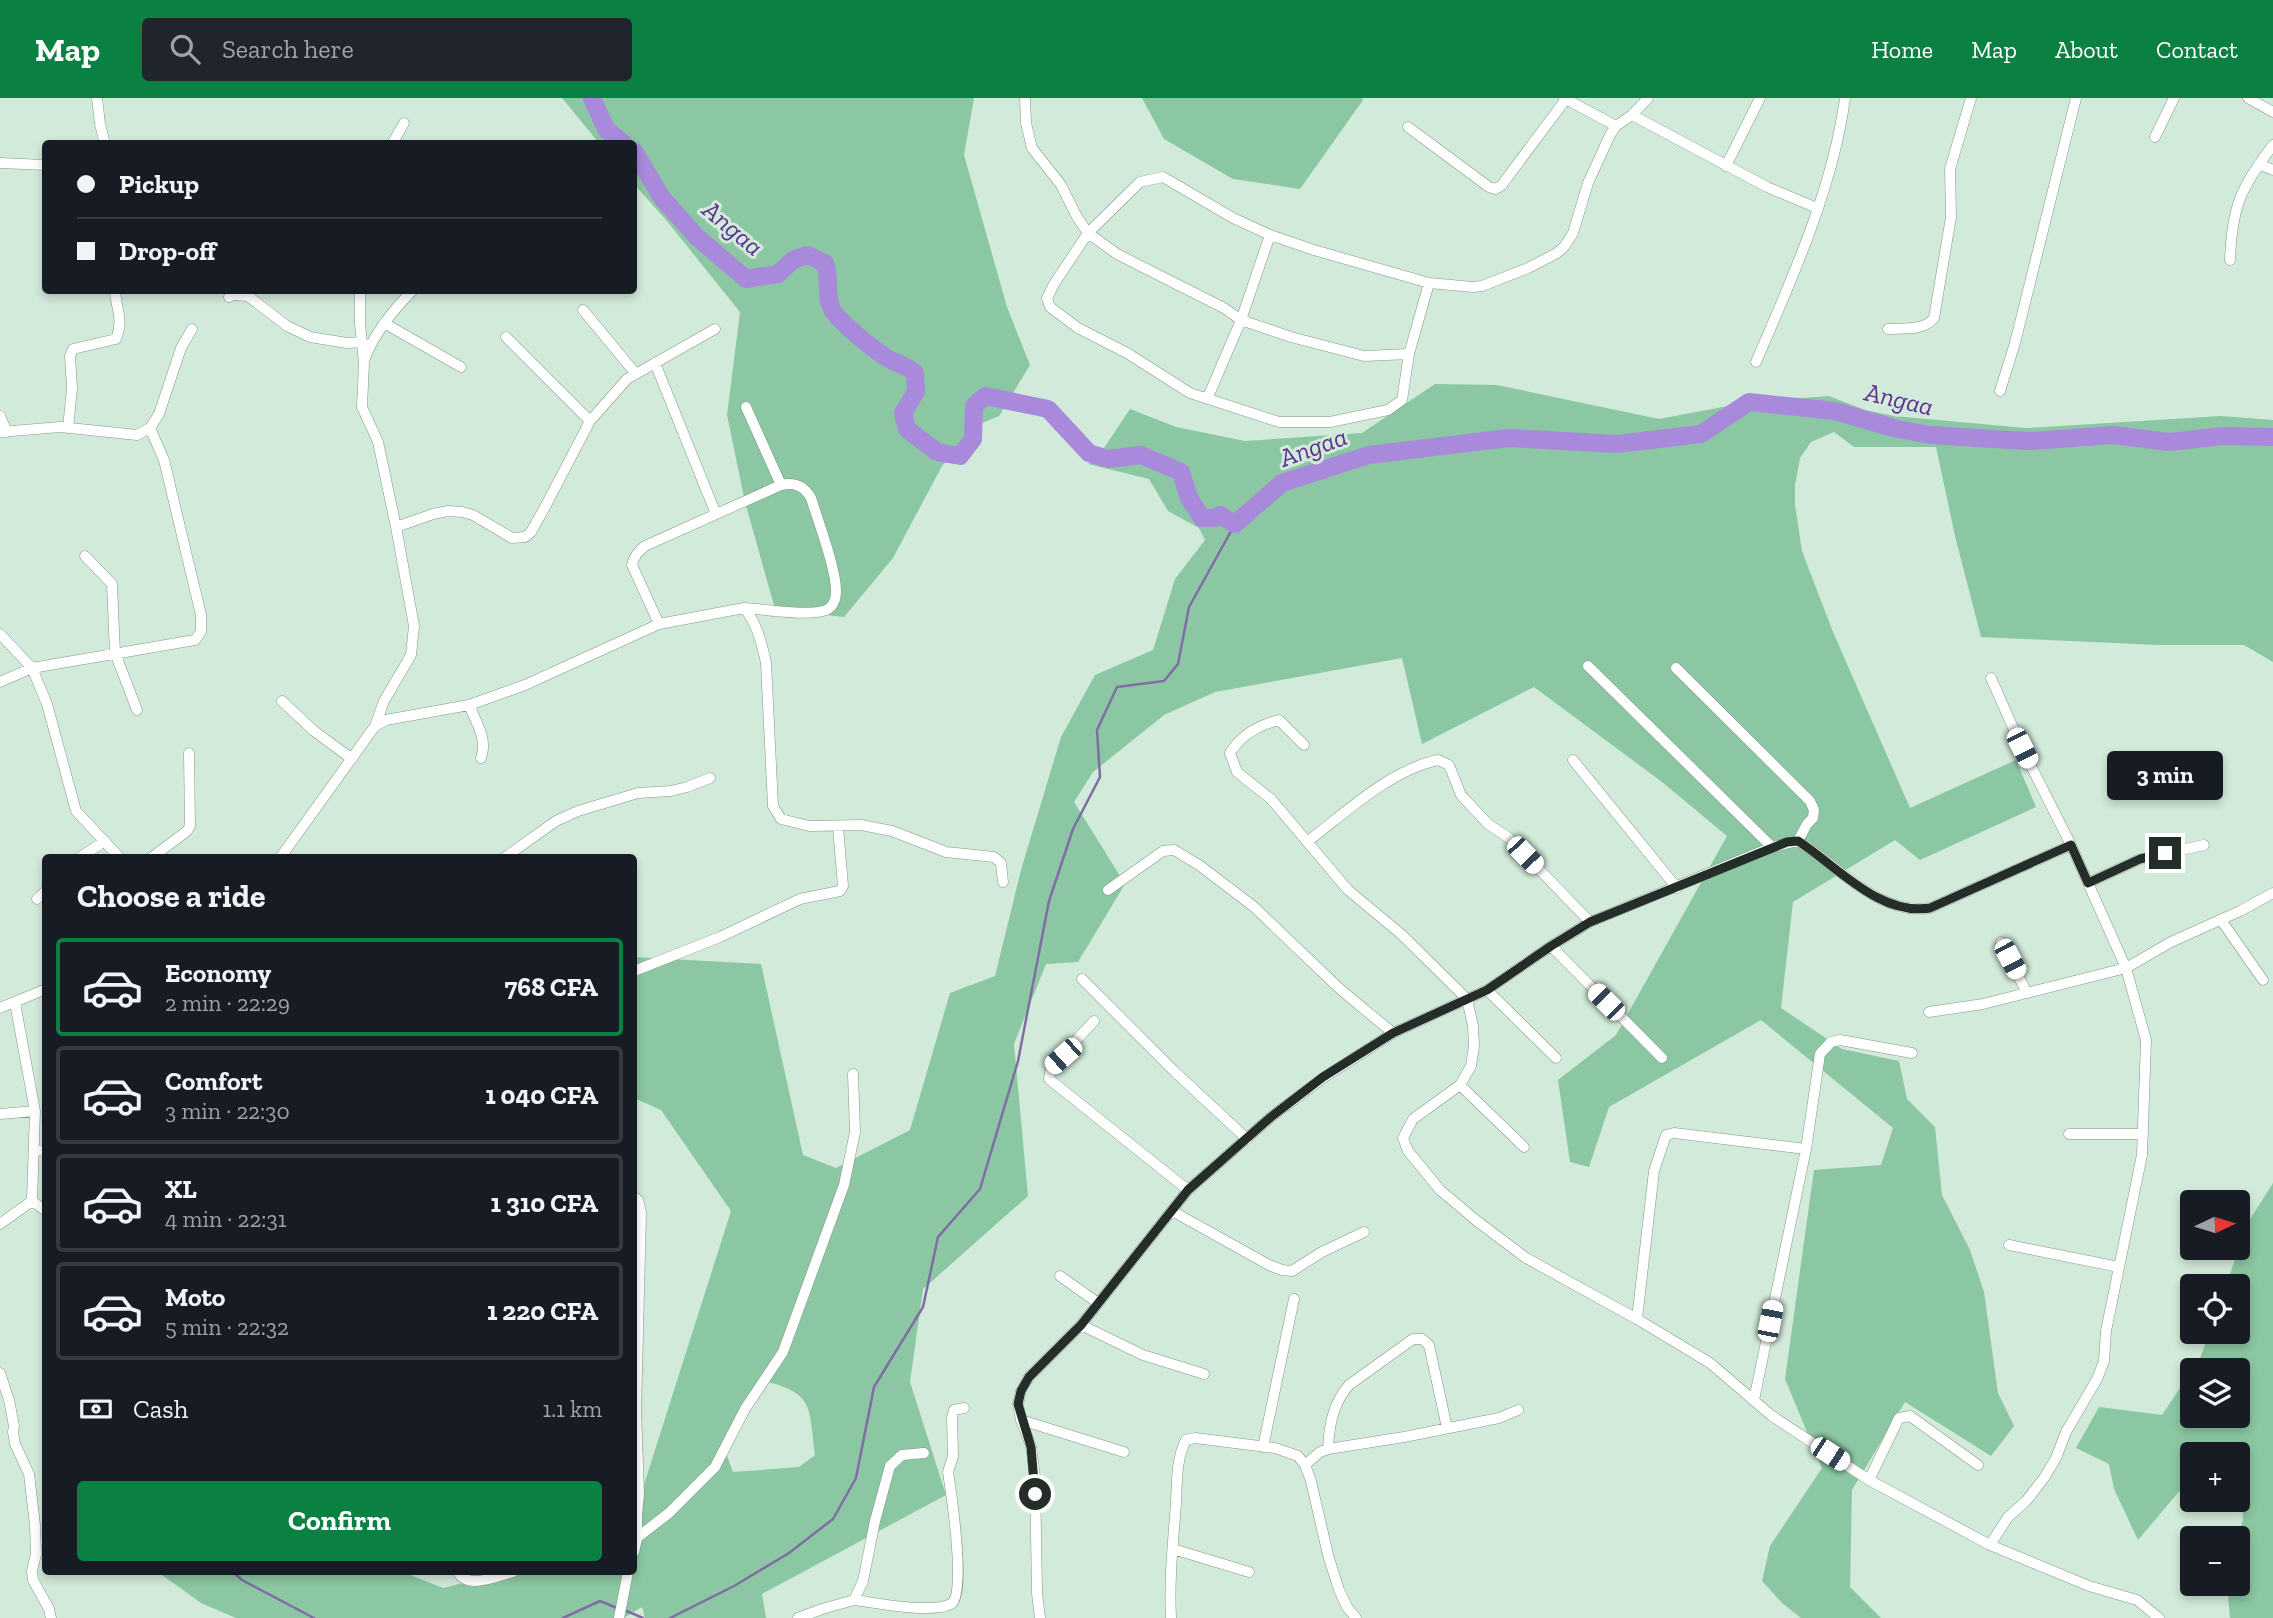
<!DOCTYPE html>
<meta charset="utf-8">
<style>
body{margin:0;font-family:"Zilla Slab",serif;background:#20242c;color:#f1f3f6;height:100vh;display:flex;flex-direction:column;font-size:26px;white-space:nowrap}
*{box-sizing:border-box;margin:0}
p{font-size:23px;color:#9ea1a6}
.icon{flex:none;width:38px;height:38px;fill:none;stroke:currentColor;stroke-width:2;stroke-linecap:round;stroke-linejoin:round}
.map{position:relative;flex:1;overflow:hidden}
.details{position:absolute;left:42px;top:756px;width:595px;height:721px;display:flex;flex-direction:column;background:#171b24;border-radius:7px;box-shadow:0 4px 10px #0003}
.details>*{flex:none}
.top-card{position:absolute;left:42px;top:42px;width:595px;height:154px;border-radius:7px;box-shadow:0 4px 10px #0003;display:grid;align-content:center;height:154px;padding:0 35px;background:#171b24}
.needle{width:46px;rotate:86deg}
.buttons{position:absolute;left:2180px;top:1092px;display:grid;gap:14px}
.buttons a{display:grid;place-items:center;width:70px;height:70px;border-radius:7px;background:#171b24;box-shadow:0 4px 10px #0003;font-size:35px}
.end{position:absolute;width:32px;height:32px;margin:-16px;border:9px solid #242d27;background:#fff;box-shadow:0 0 0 4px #fff}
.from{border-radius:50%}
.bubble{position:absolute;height:49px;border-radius:7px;background:#171b24;box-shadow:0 4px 10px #0003;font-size:23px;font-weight:700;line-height:49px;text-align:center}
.car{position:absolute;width:21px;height:42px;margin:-21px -10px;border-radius:9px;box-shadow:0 0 5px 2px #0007;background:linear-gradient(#fff 24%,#345 0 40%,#fff 0 76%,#345 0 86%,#fff 0)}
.top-card b{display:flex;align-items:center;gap:24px;height:66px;font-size:26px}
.top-card b+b{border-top:2px solid #363941}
.top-card i{width:18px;height:18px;background:#f1f3f6}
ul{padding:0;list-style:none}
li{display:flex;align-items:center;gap:21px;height:98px;margin:0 14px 10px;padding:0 21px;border:4px solid #363941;border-radius:7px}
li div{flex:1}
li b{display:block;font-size:26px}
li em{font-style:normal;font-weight:700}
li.active{border-color:#0b8043}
li>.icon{width:63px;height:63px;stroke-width:1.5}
h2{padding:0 35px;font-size:32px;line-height:84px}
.pay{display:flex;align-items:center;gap:18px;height:77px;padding:0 35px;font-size:26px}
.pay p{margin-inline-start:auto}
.action{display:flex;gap:14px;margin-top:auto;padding:14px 35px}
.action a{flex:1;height:80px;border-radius:7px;background:#0b8043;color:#fff;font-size:28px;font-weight:700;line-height:80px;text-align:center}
header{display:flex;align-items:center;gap:42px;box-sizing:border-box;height:98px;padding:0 35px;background:#0b8043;color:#fff}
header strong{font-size:33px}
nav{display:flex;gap:38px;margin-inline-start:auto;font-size:24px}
.search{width:490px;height:63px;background:#20242c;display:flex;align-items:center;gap:18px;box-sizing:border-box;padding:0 24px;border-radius:7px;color:#9ea1a6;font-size:26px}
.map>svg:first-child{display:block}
</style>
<header>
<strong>Map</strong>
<div class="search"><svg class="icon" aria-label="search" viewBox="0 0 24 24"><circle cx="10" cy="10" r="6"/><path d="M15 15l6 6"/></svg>Search here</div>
<nav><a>Home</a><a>Map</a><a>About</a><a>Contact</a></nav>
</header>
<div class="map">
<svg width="2273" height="1520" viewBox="0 0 2273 1520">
<rect width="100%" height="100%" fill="#d2eada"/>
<path fill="#8bc7a2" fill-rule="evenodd" d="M562 0H974L964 57 1007 209 1030 267 999 318 980 326 942 368 893 460 844 519 775 511 745 404 727 317 740 214 666 122 634 86V46L599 45Z
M1142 0H1362L1363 2 1300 91 1233 81 1164 41Z
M1435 286 1497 287 1659 321 1749 304 1829 298 1865 312 1894 318 2026 330 2221 318 2273 322V564L2244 547H2159L1981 539 1955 438 1936 349H1854L1834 334 1811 344 1800 360 1795 387V407L1802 453 1833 534 1910 710 2016 662 2036 709 1920 762 1895 742 1793 804 1781 910 1842 951 1899 963 1907 1001 1935 1029 1942 1097 1970 1152 1984 1194 1998 1295 2014 1328 1991 1358 1905 1304 1852 1392 1850 1489 1881 1520H1801L1782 1505 1762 1483 1770 1448 1822 1370 1785 1281 1814 1072 1881 1067 1893 1030 1761 922 1609 1009 1589 1069 1570 1064 1558 982 1616 937 1727 738 1662 684 1534 589 1422 646 1402 560 1215 594 1164 617 1093 674 1074 704 1125 786 1078 864 1046 866 1014 946 1028 1098 923 1191 910 1284 946 1397 762 1496 766 1520H645L642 1509 624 1520H236L201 1505 158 1474H403L443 1490 506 1474H634V1418L731 1113 661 1012 634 1000V859L761 866 803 1057 836 1070 910 1032 950 895 995 878 1021 772 1061 639 1095 577 1153 552 1175 481 1205 442 1199 430 1168 413 1149 381 1088 366 1100 356 1130 311 1176 329 1245 343 1362 335ZM761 1282C814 1295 809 1307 815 1357L799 1369 733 1374 722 1344Z
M2273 1085V1520H2230L2227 1486H2238L2237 1440 2243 1422 2242 1363 2238 1361V1356H2224L2213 1353 2210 1356H2193V1377L2138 1442 2114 1391 2109 1366 2076 1350 2099 1309 2162 1317 2200 1260 2210 1234H2238V1188H2226L2247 1126ZM2238 1272V1318H2193V1272Z"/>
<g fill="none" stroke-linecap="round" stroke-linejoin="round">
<path stroke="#816da5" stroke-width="2.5" d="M233 1474 242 1482 314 1520
M624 1512 643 1520
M563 1520 600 1503 617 1510
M670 1520 734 1488 789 1455 833 1421 856 1380 874 1289 923 1209 938 1139 980 1091 1018 963 1049 803 1073 731 1100 679 1097 632 1117 589 1164 583 1178 566 1189 509 1235 426"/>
<path stroke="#a989db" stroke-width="18" d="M592 0 606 31 624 46
M634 53 662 100 697 139 746 181 778 176 793 162 807 157 825 165C831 180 824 199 833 213 842 226 873 251 887 260 896 266 905 266 915 275L916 294 903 315 907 331 937 354 960 358 973 341 974 308 985 298 1048 311 1089 355 1108 361 1141 357 1181 374 1189 400 1202 420H1214L1220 417 1235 426 1282 385 1369 357 1508 340 1617 346 1701 336 1749 304 1835 313 1897 331 1931 337 1992 341 2031 343 2113 337 2169 344 2223 338 2273 339"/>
<defs>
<path id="minor" d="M97 0 100 26 105 46
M1025 0 1026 25 1032 50 1061 87 1077 119 1088 135 1117 156 1224 210 1241 222 1291 239 1364 258 1409 256
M1564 0 1616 28
M2248 0 2273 14
M1632 17 1767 89 1817 110
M1408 29 1489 89 1495 91 1501 88 1566 1
M2155 39 2174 0
M392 46 404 25
M0 65 46 67
M2259 66 2273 72
M1726 68 1760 0
M2230 162C2232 107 2241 90 2273 47
M1429 185 1409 256 1402 302 1388 312 1330 324H1279L1190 295 1127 255 1078 230 1050 209 1047 200 1054 186 1088 135 1140 84 1163 79 1233 120 1270 137 1314 152 1429 185 1473 189 1482 188 1528 170 1557 155 1564 149 1573 135 1588 85 1610 37 1616 28 1632 17 1648 0
M229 199 233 197 248 198 287 228 310 239 347 245 363 244
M583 212 636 276
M384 225 461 269
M1888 231C1904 230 1924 233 1934 220L1951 119 1950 71 1971 0
M506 239 590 323
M365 260C375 234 393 212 413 192
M1756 264C1792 181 1833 90 1845 0
M655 265 716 416
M2000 293 2015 245 2076 0
M1208 299 1241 222 1270 137
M746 309 781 387
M0 318 7 334
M68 330 72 290 70 258 73 251 116 241C124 221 116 212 115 192
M0 334 60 329 137 337 150 330 159 316 181 250 192 231
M396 429 433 416 448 413 462 414 473 417 512 440 525 439 531 434 545 409 590 323 627 281 715 231
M85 458 112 486 115 555 137 612
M659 526 632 467C634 458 638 454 645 448L781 387C795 384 804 388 811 400 818 423 837 473 836 495 836 502 832 510 826 512 809 519 763 511 744 510
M0 536 32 570 47 606 76 713 120 760
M1588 568 1772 749
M1676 570 1810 703 1814 712 1813 720 1807 726 1798 743
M0 584 32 570 195 542 201 534V517L164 362 150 330
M282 603 314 633 352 661
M469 607C476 624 488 642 481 660
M375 628 386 622 469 607 525 587 659 526 744 510C757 525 762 546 766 565L773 708 781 721 809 728 861 727 892 733 946 754 994 759 1001 765 1003 784
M1304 647 1279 622C1259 627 1241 637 1230 655L1237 674 1271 701 1348 792 1401 836 1467 901 1473 928 1474 948 1471 968 1460 987 1413 1021 1403 1040 1408 1053 1440 1092 1477 1123 1526 1160 1637 1221 1710 1265 1772 1318 1869 1382 1990 1447 2089 1488 2137 1502 2159 1520
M1573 662 1677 790
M1307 744C1345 715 1390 672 1438 662L1449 667 1461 697 1474 711 1488 726 1509 740 1590 824
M79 760 105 743
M151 760 187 733 190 728 189 655
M280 760 375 628 384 603 411 557 414 528 396 429 378 344 362 309 364 264 360 226V192
M504 760 556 723 578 713 638 695 671 693 687 689 710 680
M2088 785 2140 761 2204 747
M1108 792 1163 753 1174 752 1199 767 1253 808 1341 892 1393 935
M37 801 46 793
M2221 822 2263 882
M2001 844 2027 895
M1551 848 1662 960
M634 873 720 839 800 801 840 793 843 788 838 729
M1082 881 1174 973 1247 1041
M1487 892 1556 960
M0 910 46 891
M1929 914 1983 906 2126 870 2171 844 2240 813 2273 795
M1094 923 1051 969 1049 981 1188 1092
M1460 987 1524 1049
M0 1016 35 1013
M2069 1036H2143
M35 1052 46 1053
M634 1099 638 1102 641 1114 636 1313 639 1396 637 1416V1441L634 1454
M32 1103 46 1113
M1172 1113 1269 1167 1282 1172 1292 1173 1322 1154 1364 1134
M0 1126 32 1103 35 1013 15 905
M2009 1147 2119 1169
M1060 1178 1098 1205
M1637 1221 1654 1073 1666 1037 1674 1035 1806 1051
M1081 1227 1143 1257 1204 1276
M0 1275 9 1302 14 1328 13 1334 15 1346 29 1376 35 1427 36 1456 32 1473 33 1482 49 1511 51 1520
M1754 1302 1806 1051 1820 956 1831 944 1840 942 1912 955
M1021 1322 1124 1354
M1263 1349 1294 1201
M1328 1351C1329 1328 1333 1305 1349 1287L1413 1241H1422L1429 1247 1447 1330
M1305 1367 1320 1354 1328 1351 1404 1339 1499 1320 1518 1312
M1869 1382 1899 1320 1910 1318 1978 1367
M634 1442 669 1415 715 1369 745 1311 783 1254 844 1087 855 1034 853 976
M1990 1447 2008 1419 2026 1403 2044 1380 2056 1360 2066 1334 2097 1281 2104 1263 2106 1233 2142 1057 2146 942 2126 870 2071 747 2022 650 1991 580
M1173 1451 1249 1474
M458 1474C467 1492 498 1478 513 1474
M854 1502C877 1505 931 1516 951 1506 967 1498 951 1394 948 1374L953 1358 952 1319 954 1312 964 1310
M619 1520 628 1474
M798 1520 822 1511 854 1502 863 1483 875 1423 890 1368 902 1357 924 1355
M1040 1520 1037 1495 1035 1379 1031 1348 1021 1322 1018 1306 1021 1293 1029 1279 1081 1227 1188 1092 1271 1019 1323 980 1393 935 1487 892 1551 848 1590 824 1772 749 1798 743C1838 768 1879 818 1930 810L2071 747
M1171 1520C1169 1482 1173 1444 1176 1406 1177 1386 1176 1360 1186 1342L1195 1340 1275 1350 1298 1358 1305 1367 1311 1383 1328 1457 1339 1492 1347 1509 1356 1520"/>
</defs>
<use href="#minor" stroke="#829889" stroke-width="11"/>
<use href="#minor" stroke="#fff" stroke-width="10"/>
</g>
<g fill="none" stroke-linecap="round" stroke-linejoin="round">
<path stroke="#242d27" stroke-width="9" d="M1035 1396 1031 1349 1018 1306 1021 1293 1029 1279 1081 1227 1188 1092 1271 1019 1323 979 1393 935 1487 892 1551 848 1590 824 1787 744 1798 743C1837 768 1879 818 1930 810L2071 747 2088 785 2140 761 2165 755"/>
</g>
<g text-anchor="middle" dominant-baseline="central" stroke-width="6" stroke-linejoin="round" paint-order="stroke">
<g font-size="26" font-style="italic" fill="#5e3192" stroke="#d2eada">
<text transform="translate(733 130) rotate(40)">Angaa</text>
<text transform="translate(1899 301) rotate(13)">Angaa</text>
<text transform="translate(1313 349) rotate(-20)">Angaa</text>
</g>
</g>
</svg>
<div class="buttons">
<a><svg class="needle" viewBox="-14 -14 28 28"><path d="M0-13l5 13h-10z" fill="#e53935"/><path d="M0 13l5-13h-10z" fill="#9ea1a6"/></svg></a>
<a><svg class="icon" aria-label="locate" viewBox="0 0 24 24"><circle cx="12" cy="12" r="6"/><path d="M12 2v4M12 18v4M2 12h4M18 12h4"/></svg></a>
<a><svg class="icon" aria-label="layers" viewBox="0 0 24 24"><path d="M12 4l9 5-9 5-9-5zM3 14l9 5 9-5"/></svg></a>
<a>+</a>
<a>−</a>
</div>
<i class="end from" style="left:1035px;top:1396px"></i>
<i class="end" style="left:2165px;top:755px"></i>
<div class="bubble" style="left:2107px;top:653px;width:116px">3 min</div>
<i class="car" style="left:2022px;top:650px;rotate:153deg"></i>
<i class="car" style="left:1525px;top:757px;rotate:136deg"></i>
<i class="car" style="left:2010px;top:861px;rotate:152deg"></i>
<i class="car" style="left:1606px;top:904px;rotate:315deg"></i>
<i class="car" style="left:1063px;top:958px;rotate:228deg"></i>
<i class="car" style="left:1770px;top:1223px;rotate:11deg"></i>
<i class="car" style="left:1830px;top:1356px;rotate:123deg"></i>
<div class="top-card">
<b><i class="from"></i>Pickup</b>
<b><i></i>Drop-off</b>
</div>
<section class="details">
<h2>Choose a ride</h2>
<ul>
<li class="active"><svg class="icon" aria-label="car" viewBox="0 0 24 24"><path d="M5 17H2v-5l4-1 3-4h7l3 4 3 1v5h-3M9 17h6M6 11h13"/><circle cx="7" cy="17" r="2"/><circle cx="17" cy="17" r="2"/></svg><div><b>Economy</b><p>2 min · 22:29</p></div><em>768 CFA</em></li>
<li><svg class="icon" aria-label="car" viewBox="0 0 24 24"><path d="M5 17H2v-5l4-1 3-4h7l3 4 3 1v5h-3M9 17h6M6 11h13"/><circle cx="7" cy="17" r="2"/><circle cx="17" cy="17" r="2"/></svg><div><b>Comfort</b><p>3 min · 22:30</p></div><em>1 040 CFA</em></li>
<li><svg class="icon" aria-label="car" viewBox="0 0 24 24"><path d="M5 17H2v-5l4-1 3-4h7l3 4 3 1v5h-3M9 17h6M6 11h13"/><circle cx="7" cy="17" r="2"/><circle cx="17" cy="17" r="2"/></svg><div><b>XL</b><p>4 min · 22:31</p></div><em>1 310 CFA</em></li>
<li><svg class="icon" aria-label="car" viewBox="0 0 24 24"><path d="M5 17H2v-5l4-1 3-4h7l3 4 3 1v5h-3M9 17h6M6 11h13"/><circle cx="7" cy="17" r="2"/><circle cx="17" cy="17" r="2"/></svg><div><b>Moto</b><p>5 min · 22:32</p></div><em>1 220 CFA</em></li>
</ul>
<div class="pay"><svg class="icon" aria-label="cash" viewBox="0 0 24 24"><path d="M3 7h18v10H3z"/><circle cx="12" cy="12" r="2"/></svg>Cash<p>1.1 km</p></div>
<div class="action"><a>Confirm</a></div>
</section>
</div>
